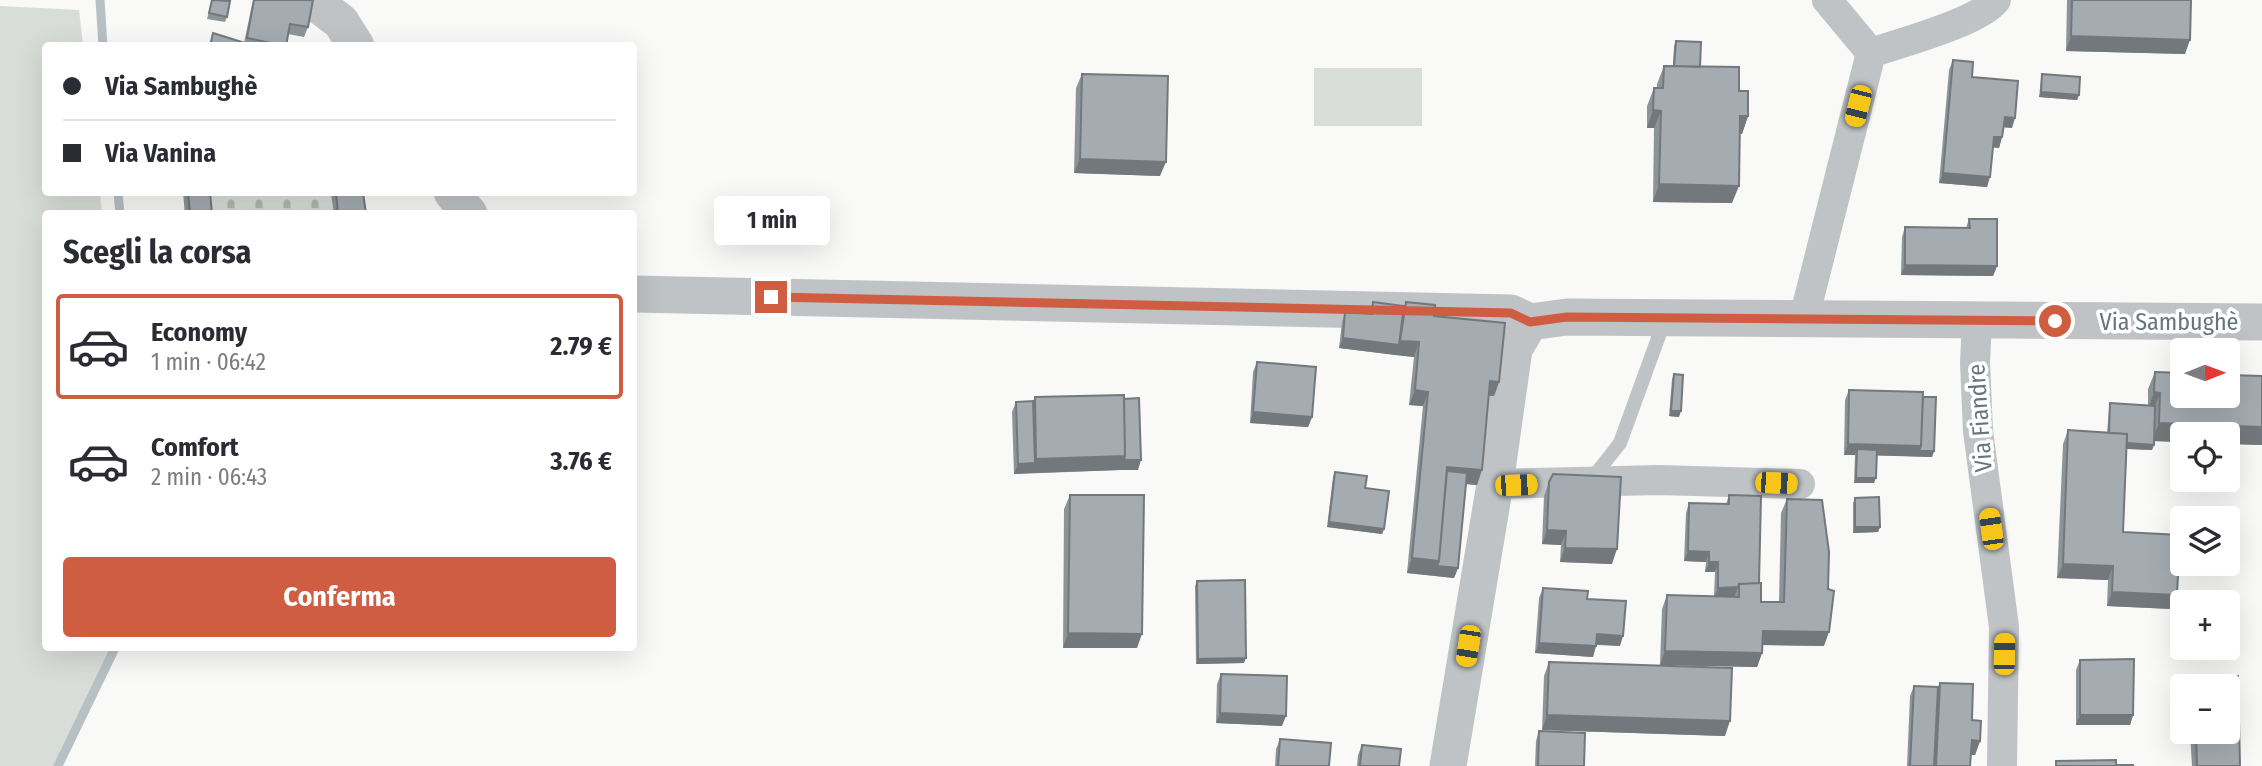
<!DOCTYPE html>
<html lang="it">
<meta charset="utf-8">
<style>
body{margin:0;font-family:"Fira Sans Condensed",sans-serif;background:#f2f2f3;color:#2b2b33;height:100vh;display:flex;flex-direction:column;font-size:26px;white-space:nowrap}
*{box-sizing:border-box;margin:0}
p{font-size:23px;color:#7c7c81}
.icon{flex:none;width:38px;height:38px;fill:none;stroke:currentColor;stroke-width:2;stroke-linecap:round;stroke-linejoin:round}
.map{position:relative;flex:1;overflow:hidden}
.details{position:absolute;left:42px;top:210px;width:595px;height:441px;display:flex;flex-direction:column;background:#fff;border-radius:7px;box-shadow:0 7px 28px #0002}
.details>*{flex:none}
.banner{position:absolute;left:42px;top:42px;width:595px;height:154px;border-radius:7px;box-shadow:0 7px 28px #0002;display:grid;align-content:center;height:154px;padding:0 21px;background:#fff}
.needle{width:46px;rotate:89deg}
.tools{position:absolute;left:2170px;top:338px;display:grid;gap:14px}
.tools a{display:grid;place-items:center;width:70px;height:70px;border-radius:7px;background:#fff;box-shadow:0 7px 28px #0002;font-size:35px}
.end{position:absolute;width:32px;height:32px;margin:-16px;border:9px solid #ce5d41;background:#fff;box-shadow:0 0 0 4px #fff}
.from{border-radius:50%}
.bubble{position:absolute;height:49px;border-radius:7px;background:#fff;box-shadow:0 7px 28px #0002;font-size:23px;font-weight:700;line-height:49px;text-align:center}
.car{position:absolute;width:21px;height:42px;margin:-21px -10px;border-radius:9px;box-shadow:0 0 5px 2px #0007;background:linear-gradient(#f5c518 24%,#345 0 40%,#f5c518 0 76%,#345 0 86%,#f5c518 0)}
.banner b{display:flex;align-items:center;gap:24px;height:66px;font-size:26px}
.banner b+b{border-top:2px solid #e1e1e2}
.banner i{width:18px;height:18px;background:#2b2b33}
ul{padding:0;list-style:none}
li{display:flex;align-items:center;gap:21px;height:105px;margin:0 14px 10px;padding:0 7px;border:4px solid transparent;border-radius:7px}
li div{flex:1}
li b{display:block;font-size:26px}
li em{font-style:normal;font-weight:700}
li.active{border-color:#ce5d41}
li>.icon{width:63px;height:63px;stroke-width:1.5}
h2{padding:0 21px;font-size:32px;line-height:84px}
.button{display:flex;gap:14px;margin-top:auto;padding:14px 21px}
.button a{flex:1;height:80px;border-radius:7px;background:#ce5d41;color:#fff;font-size:28px;font-weight:700;line-height:80px;text-align:center}
.map>svg:first-child{display:block}
</style>
<div class="map">
<svg width="2262" height="766" viewBox="0 0 2262 766">
<defs>
<pattern id="cemetery-stones" width="16" height="16" patternUnits="userSpaceOnUse" patternTransform="scale(1.75)"><rect width="16" height="16" fill="#d9ddd7"/><path d="M2 7V4a2 2 0 0 1 4 0v3zM10 15v-3a2 2 0 0 1 4 0v3z" fill="#b4b8b4"/></pattern>
</defs>
<rect width="100%" height="100%" fill="#f9f9f7"/>
<path fill="#d9ddd7" d="M0 6 79 10 83 45 46 46V192L100 193 102 213 46 214V648H115L107 669 57 766H0Z
M1314 68H1422V126H1314Z"/>
<path fill="url(#cemetery-stones)" d="M183 193H358L361 213H185Z"/>
<g fill="none" stroke-linecap="round" stroke-linejoin="round">
<path stroke="#b7c1c5" stroke-width="9" d="M100 0 103 46
M118 192 120 214
M58 766 115 648"/>
<path stroke="#bfc3c6" stroke-width="14" d="M1591 480 1620 443 1665 319"/>
<path stroke="#bfc3c6" stroke-width="30" d="M1827 0 1871 53
M1871 53C1900 43 1979 22 1996 0
M1804 318 1871 53
M1977 321 1975 363 1978 431 2004 627 2002 766
M1495 484 1659 480 1800 484"/>
<path stroke="#bfc3c6" stroke-width="37" d="M312 0 341 22 356 46
M452 192 469 214
M634 294 1511 313 1530 322
M1530 322 1567 317 2262 322
M1448 766 1495 484 1514 349 1530 322"/>
</g>
<path fill="#8d9498" d="M212 0 227 17 225 22 207 19Z
M253 0H313L308 27 304 37 288 34 286 46H209L244 43Z
M2067 0H2191L2185 54 2066 51Z
M1676 41 1700 67 1739 91 1748 116 1742 134H1740L1732 203 1653 202 1654 128H1647V106L1654 88H1657V84L1664 66H1673L1674 46Z
M1953 60 1972 77 2012 128 2003 127 2002 137 1999 148 1993 147 1987 187 1939 183 1949 70Z
M1082 74 1160 176 1074 173 1076 88Z
M2042 74 2079 95 2077 100 2039 97 2041 79Z
M183 192H210L212 214H185Z
M332 192H363L366 214H334L331 194Z
M1969 219 1997 266 1993 276 1901 275 1902 237 1905 227 1966 228Z
M1373 302 1404 306 1406 302 1434 316 1499 382 1494 396H1489L1477 485 1466 484 1458 568 1454 578 1407 573 1423 406 1409 405 1414 357 1339 348 1342 322 1345 312 1369 314Z
M1257 362 1312 417 1308 427 1250 423 1253 372Z
M2155 372 2262 376V445L2154 441 2152 450 2127 449 2123 532 2172 609 2107 606 2108 580 2057 578 2063 444 2068 430 2107 433 2109 409 2110 403 2148 405V389Z
M1674 374 1679 417 1669 416 1672 379Z
M1849 390 1923 397 1934 451 1932 457 1877 455 1874 483H1854L1855 455H1844L1845 400Z
M1035 397 1124 399 1138 470H1120L1014 474 1012 412 1016 402 1033 401Z
M1335 472 1384 529 1382 534 1327 527 1333 477Z
M1549 482 1612 564 1560 562 1561 545 1542 544 1544 496Z
M1070 495 1137 648H1063L1064 509Z
M1729 495 1759 583 1761 602H1779L1781 513 1787 499 1824 646 1762 645V653L1757 667 1660 665 1662 609 1667 595 1714 596 1715 572H1705L1706 562 1684 561 1686 513 1689 503 1726 504Z
M1855 498 1880 527 1878 532 1853 533V503Z
M1197 581 1244 663 1196 664 1195 586Z
M1543 588 1587 599 1620 646 1596 645 1593 657 1535 653 1539 598Z
M2080 660 2133 715 2130 725H2076V670Z
M1549 662 1725 736 1542 730 1544 676Z
M1221 674 1282 726 1216 723 1217 684Z
M2238 676 2240 766H2192L2190 732H2228V686H2190L2194 677Z
M1940 683 1972 720 1980 741 1975 755H1971L1970 766H1907L1910 696 1914 686 1938 687Z
M1539 731 1584 766H1535L1536 741Z
M1280 739 1329 766H1275L1276 749Z
M1362 745 1399 766H1357L1358 755Z"/>
<path fill="#73787c" d="M2071 36 2190 40 2185 54 2066 51Z
M2041 92 2079 95 2077 100 2039 97Z
M1653 110 1661 111 1654 128H1647Z
M1740 116H1748L1742 134H1734Z
M2005 117 2015 118 2012 128 2001 127Z
M1994 137H2002L1999 148 1990 147Z
M1080 159 1166 162 1160 176 1074 173Z
M1943 173 1990 177 1987 187 1939 183Z
M1659 184 1739 186 1732 203 1653 202Z
M1905 265 1997 266 1993 276 1901 275Z
M1343 338 1399 345 1395 355 1339 348Z
M1400 341 1419 342 1414 357 1395 355Z
M1490 381 1499 382 1494 396 1485 395Z
M1415 390 1428 392 1423 406 1409 405Z
M2154 392 2160 393 2153 411 2148 410Z
M1671 411H1681L1679 417 1669 416Z
M1253 412 1312 417 1308 427 1250 423Z
M2159 423 2262 427V445L2228 444V434H2182V442L2152 441Z
M2109 443 2154 445 2152 450 2107 448Z
M1848 444 1921 446 1934 451 1932 457 1857 455V449L1855 455H1844Z
M1125 456 1141 460 1138 470H1120L1031 473 1036 459Z
M1035 463 1031 473 1014 474 1018 464Z
M1447 467 1482 470 1477 485 1445 482Z
M1856 478H1876L1874 483H1854Z
M1329 522 1384 529 1382 534 1327 527Z
M1855 527H1880L1878 532 1853 533Z
M1547 530 1566 531 1561 545 1542 544Z
M1565 548 1617 549 1612 564 1560 562Z
M1688 551 1709 552 1706 562 1684 561Z
M1412 558 1439 561 1458 568 1454 578 1407 573Z
M1709 562H1718L1715 572H1705Z
M2063 564 2113 566 2108 580 2057 578Z
M1738 587 1734 598H1714L1718 588Z
M2112 592 2177 595 2172 609 2107 606Z
M1763 631 1829 632 1824 646 1757 645Z
M1068 633 1142 634 1137 648H1063Z
M1597 634 1623 636 1620 646 1593 644Z
M1539 643 1596 646 1593 657 1535 653Z
M1665 651 1762 653 1757 667 1660 665Z
M1246 658 1244 663 1196 664 1198 659Z
M1220 713 1286 716 1282 726 1216 723Z
M1547 715 1730 721 1725 736 1542 730Z
M2080 715H2133L2130 725H2076Z
M1972 740 1980 741 1975 755H1966Z"/>
<path fill="#a4acb1" stroke="#73787c" stroke-width="2" d="M212 0 230 1 227 17 209 13Z
M254 0H313L308 27 290 24 286 46 247 38Z
M2072 0H2191L2190 40 2071 36Z
M213 33 245 43V46H210Z
M1676 41 1701 42 1700 67 1674 66Z
M1953 60 1973 62 1972 77 2018 81 2015 118 2005 117 2002 137H1994L1990 177 1943 173Z
M1664 66 1739 67V91H1748V116H1740L1739 186 1659 184 1661 111 1653 110 1654 88H1663Z
M1082 74 1168 76 1166 162 1080 159Z
M2042 74 2080 77 2079 95 2041 92Z
M188 192H210L212 214H190Z
M336 192H363L366 214H338Z
M1969 219H1997V266L1905 265V227L1970 228Z
M1373 302 1404 306 1399 345 1343 338 1345 312 1372 314Z
M1406 302 1435 305 1434 316 1505 323 1499 382 1490 381 1482 470 1447 467 1439 561 1412 558 1428 392 1415 390 1419 342 1400 341Z
M1257 362 1316 367 1312 417 1253 412Z
M2155 372 2182 373V396H2228V375L2262 376V427L2159 423 2160 393 2154 392Z
M1674 374 1683 375 1681 411H1671Z
M1849 390 1923 392 1921 446 1848 444Z
M1124 395 1125 456 1036 459 1035 397Z
M1923 397H1936L1934 451H1919L1921 446Z
M1139 398 1141 460H1124L1125 456 1124 399Z
M1033 401 1035 463 1018 464 1016 402Z
M2110 403 2155 406 2154 445 2127 443V434L2109 433Z
M2068 430 2127 434 2123 532 2180 535 2177 595 2112 592 2113 566 2063 564Z
M1857 449 1877 450 1876 478H1856Z
M1447 471 1467 473 1458 568 1437 566 1439 561Z
M1335 472 1367 476 1365 488 1389 491 1384 529 1329 522Z
M1553 474 1621 477 1617 549 1565 548 1566 531 1547 530 1549 482Z
M1070 495H1144L1142 634 1068 633Z
M1729 495 1761 496 1759 583 1739 584 1738 587 1718 588V562H1709V552L1688 551 1689 503 1729 504Z
M1879 497 1880 527H1855V498Z
M1787 499 1822 500 1829 552 1828 589 1834 591 1829 632 1763 631 1762 653 1665 651 1667 595 1739 597V584L1761 583V602H1784Z
M1245 580 1246 658 1198 659 1197 581Z
M1543 588 1588 591 1587 599 1626 601 1623 636 1597 634 1596 646 1539 643Z
M2134 659 2133 715H2080V660Z
M1549 662 1732 668 1730 721 1547 715Z
M1221 674 1287 676 1286 716 1220 713Z
M2238 676 2240 766H2197L2196 732H2228V686H2194V677Z
M1940 683 1973 684 1972 720 1981 721 1980 741 1972 740 1970 766H1936Z
M1914 686 1938 687 1934 766H1910Z
M1539 731 1585 733 1584 766H1538Z
M1280 739 1331 743 1329 766H1278Z
M1362 745 1401 749 1399 766H1360Z
M2116 760V766H2056V761Z
M2116 765H2133V766H2116Z"/>
<g fill="none" stroke-linecap="round" stroke-linejoin="round">
<path stroke="#ce5d41" stroke-width="9" d="M771 297 1511 313 1530 322 1567 317 2055 321"/>
</g>
<g text-anchor="middle" dominant-baseline="central" stroke-width="7" stroke-linejoin="round" paint-order="stroke">
<g font-size="24" fill="#67757e" stroke="#fff">
<text x="2169" y="322">Via Sambughè</text>
<text transform="translate(1980 418) rotate(-94)">Via Fiandre</text>
</g>
</g>
</svg>
<div class="tools">
<a><svg class="needle" viewBox="-14 -14 28 28"><path d="M0-13l5 13h-10z" fill="#e53935"/><path d="M0 13l5-13h-10z" fill="#7c7c81"/></svg></a>
<a><svg class="icon" aria-label="locate" viewBox="0 0 24 24"><circle cx="12" cy="12" r="6"/><path d="M12 2v4M12 18v4M2 12h4M18 12h4"/></svg></a>
<a><svg class="icon" aria-label="layers" viewBox="0 0 24 24"><path d="M12 4l9 5-9 5-9-5zM3 14l9 5 9-5"/></svg></a>
<a>+</a>
<a>−</a>
</div>
<i class="end from" style="left:2055px;top:321px"></i>
<i class="end" style="left:771px;top:297px"></i>
<div class="bubble" style="left:714px;top:196px;width:116px">1 min</div>
<i class="car" style="left:1858px;top:106px;rotate:194deg"></i>
<i class="car" style="left:1776px;top:483px;rotate:92deg"></i>
<i class="car" style="left:1516px;top:485px;rotate:88deg"></i>
<i class="car" style="left:1991px;top:529px;rotate:352deg"></i>
<i class="car" style="left:1468px;top:646px;rotate:189deg"></i>
<i class="car" style="left:2004px;top:654px;rotate:1deg"></i>
<div class="banner">
<b><i class="from"></i>Via Sambughè</b>
<b><i></i>Via Vanina</b>
</div>
<section class="details">
<h2>Scegli la corsa</h2>
<ul>
<li class="active"><svg class="icon" aria-label="car" viewBox="0 0 24 24"><path d="M5 17H2v-5l4-1 3-4h7l3 4 3 1v5h-3M9 17h6M6 11h13"/><circle cx="7" cy="17" r="2"/><circle cx="17" cy="17" r="2"/></svg><div><b>Economy</b><p>1 min · 06:42</p></div><em>2.79 €</em></li>
<li><svg class="icon" aria-label="car" viewBox="0 0 24 24"><path d="M5 17H2v-5l4-1 3-4h7l3 4 3 1v5h-3M9 17h6M6 11h13"/><circle cx="7" cy="17" r="2"/><circle cx="17" cy="17" r="2"/></svg><div><b>Comfort</b><p>2 min · 06:43</p></div><em>3.76 €</em></li>
</ul>
<div class="button"><a>Conferma</a></div>
</section>
</div>
